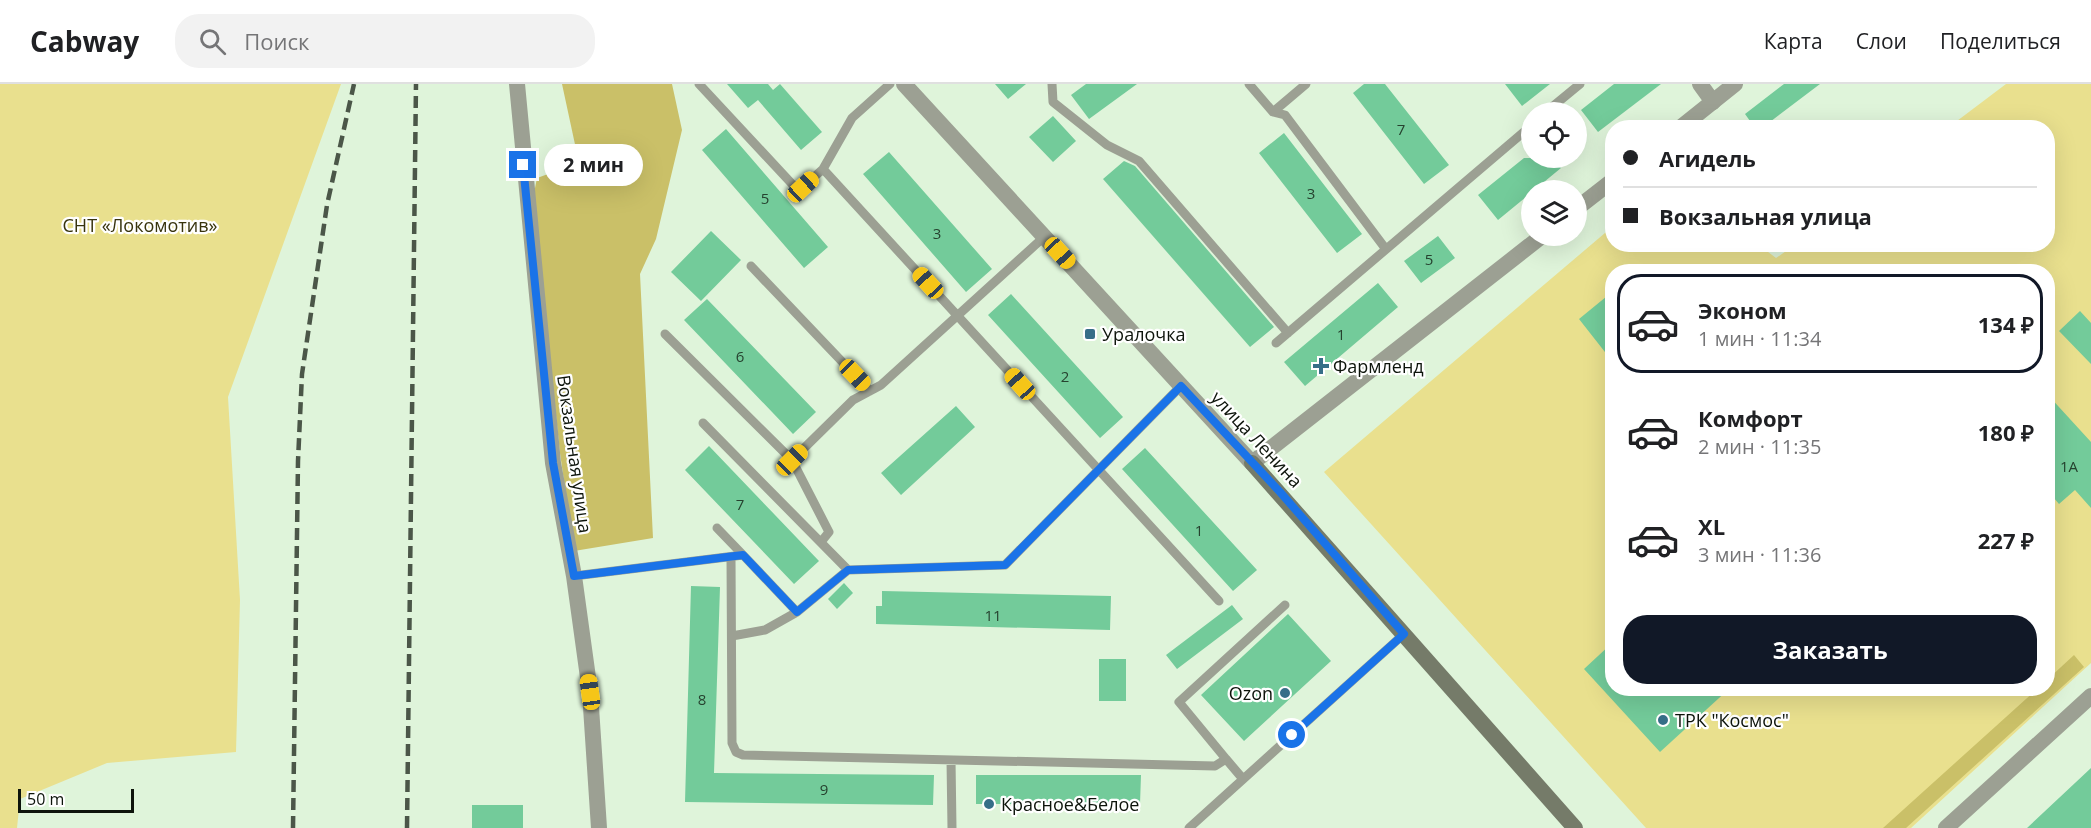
<!DOCTYPE html>
<html lang="ru">
<meta charset="utf-8">
<style>
body{margin:0;font-family:"Open Sans",sans-serif;background:#f2f2f2;color:#202124;height:100vh;display:flex;flex-direction:column;font-size:22px;white-space:nowrap}
*{box-sizing:border-box;margin:0}
p{font-size:20px;color:#757577}
.icon{flex:none;width:33px;height:33px;fill:none;stroke:currentColor;stroke-width:2;stroke-linecap:round;stroke-linejoin:round}
.map{position:relative;flex:1;overflow:hidden}
.sheet{position:absolute;left:1605px;top:180px;width:450px;height:432px;display:flex;flex-direction:column;background:#fff;border-radius:24px;box-shadow:0 6px 24px #0002}
.sheet>*{flex:none}
.top-card{position:absolute;left:1605px;top:36px;width:450px;height:132px;border-radius:24px;box-shadow:0 6px 24px #0002;display:grid;align-content:center;height:132px;padding:0 18px;background:#fff}
.fabs{position:absolute;left:1521px;top:18px;display:grid;gap:12px}
.fabs a{display:grid;place-items:center;width:66px;height:66px;border-radius:50%;background:#fff;box-shadow:0 6px 24px #0002;font-size:30px}
.scale{position:absolute;left:18px;bottom:15px;width:116px;box-sizing:border-box;padding-left:6px;border:3px solid #0d140b;border-top:0;font-size:16px;line-height:21px;white-space:nowrap;color:#0d140b;-webkit-text-stroke:4px #fff;paint-order:stroke}
.end{position:absolute;width:27px;height:27px;margin:-14px;border:8px solid #1a73e8;background:#fff;box-shadow:0 0 0 3px #fff}
.from{border-radius:50%}
.bubble{position:absolute;height:42px;border-radius:21px;background:#fff;box-shadow:0 6px 24px #0002;font-size:20px;font-weight:700;line-height:42px;text-align:center}
.car{position:absolute;width:18px;height:36px;margin:-18px -9px;border-radius:8px;box-shadow:0 0 4px 2px #0007;background:linear-gradient(#f5c518 24%,#345 0 40%,#f5c518 0 76%,#345 0 86%,#f5c518 0)}
.top-card b{display:flex;align-items:center;gap:21px;height:57px;font-size:22px}
.top-card b+b{border-top:2px solid #e0e0e0}
.top-card i{width:15px;height:15px;background:#202124}
ul{padding:10px 0 0;list-style:none}
li{display:flex;align-items:center;gap:18px;height:99px;margin:0 12px 9px;padding:0 6px;border:3px solid transparent;border-radius:24px}
li div{flex:1}
li b{display:block;font-size:22px}
li em{font-style:normal;font-weight:700}
li.on{border-color:#111827}
li>.icon{width:54px;height:54px;stroke-width:1.5}
.primary-button{display:flex;gap:12px;margin-top:auto;padding:12px 18px}
.primary-button a{flex:1;height:69px;border-radius:24px;background:#111827;color:#fff;font-size:24px;font-weight:700;line-height:69px;text-align:center}
header{display:flex;align-items:center;gap:36px;box-sizing:border-box;height:84px;padding:0 30px;background:#fff;border-bottom:2px solid #e0e0e0}
header strong{font-size:28px}
nav{display:flex;gap:33px;margin-inline-start:auto;font-size:21px}
.search{width:420px;height:54px;background:#f2f2f2;display:flex;align-items:center;gap:15px;box-sizing:border-box;padding:0 21px;border-radius:24px;color:#757577;font-size:22px}
.map>svg:first-child{display:block}
</style>
<header>
<strong>Cabway</strong>
<div class="search"><svg class="icon" aria-label="search" viewBox="0 0 24 24"><circle cx="10" cy="10" r="6"/><path d="M15 15l6 6"/></svg>Поиск</div>
<nav><a>Карта</a><a>Слои</a><a>Поделиться</a></nav>
</header>
<div class="map">
<svg width="2091" height="744" viewBox="0 0 2091 744">
<rect width="100%" height="100%" fill="#dff4da"/>
<path fill="#e9e08e" fill-rule="evenodd" d="M0 0H341L228 313 240 516 236 668 107 679 20 715 17 744H0Z
M2006 0H2091V579L1911 744H1646L1324 388 1612 143V160L1759 161 1776 174 1795 161 2048 160V44L1949 43ZM1612 188H2048V604H1612Z"/>
<path fill="#cac068" d="M562 0H672L682 46 656 155 640 190 653 454 574 467 560 369 533 114 537 94 579 79Z
M2074 571 2084 583 1906 744H1883L2037 605 2048 604V595Z"/>
<path fill="#73cb9a" d="M727 0H768L773 6 780 0 822 48 801 66 758 16 748 24Z
M995 0H1026L1008 15Z
M1086 0H1137L1089 35 1071 11Z
M1364 0H1385L1449 81 1424 100 1353 9Z
M1505 0H1550L1522 22Z
M1614 0H1661L1598 48 1581 26Z
M1784 0H1820L1762 44H1755L1745 30Z
M1053 32 1076 57 1053 78 1029 53Z
M726 45 828 163 804 184 702 66Z
M1284 49 1362 150 1337 169 1259 69Z
M889 68 992 185 966 208 863 90Z
M1524 74H1552L1561 84 1498 136 1478 111Z
M1124 77 1135 82 1274 243 1250 263 1103 95Z
M711 147 741 176 701 217 671 188Z
M1438 152 1455 174 1421 199 1404 177Z
M1378 199 1398 223 1305 302 1284 278Z
M1612 208V277L1579 235Z
M1011 210 1123 333 1100 354 988 231Z
M707 215 816 328 793 350 684 236Z
M2080 227 2091 239V280L2059 247Z
M2048 311 2091 358V424L2075 406 2059 420 2048 407Z
M956 322 975 343 901 411 881 389Z
M709 362 819 477 794 500 685 386Z
M1145 364 1257 486 1233 507 1122 385Z
M844 499 853 509 837 525 828 515Z
M691 502 720 503 714 689 934 691 933 721 685 718Z
M882 507 1111 512 1110 546 876 540V522H882Z
M1232 521 1243 535 1177 585 1166 571Z
M1288 530 1331 577 1244 657 1201 611Z
M1612 559V604H1730L1660 668 1584 585Z
M1099 575H1126V617H1099Z
M2091 684V744H2027Z
M976 691H1141L1140 720H976Z
M472 721H523V744H472Z"/>
<g fill="none" stroke-linecap="round" stroke-linejoin="round">
<path stroke="#9ca093" stroke-width="9" d="M699 0 793 101 803 103 823 85 1219 517
M1052 0 1053 18 1107 61 1139 77 1288 249
M1249 0 1273 28 1285 31 1385 164
M1273 28 1306 0
M1546 28 1580 0
M823 85 852 34 890 0
M751 182 870 307
M665 250 792 376 829 448 821 458
M1276 259 1532 41
M703 339 848 486
M792 376 853 316 881 301 1044 153
M717 444 743 471
M731 473 732 659 736 668 743 671 1215 682 1226 675 1243 695
M574 492 743 471 797 528 848 486 1005 481 1181 302
M732 552 765 546 797 528
M1226 675 1179 618 1285 521
M951 676 952 744
M1189 744 1404 550"/>
<path stroke="#9ca093" stroke-width="16" d="M1700 0 1713 18
M1946 744 2091 612"/>
<path stroke="#9ca093" stroke-width="16" d="M517 0 553 379 574 492 590 608 599 744
M904 0 1252 379 1542 152
M1680 44 1735 0
M1576 125 1612 97"/>
<path stroke="#757b69" stroke-width="16" d="M1252 379 1575 744"/>
<path stroke="#4b5648" stroke-width="4.5" stroke-dasharray="12 6" stroke-linecap="butt" d="M293 744 298 377 302 290 327 121 354 0
M407 744 416 0"/>
</g>
<g fill="none" stroke-linecap="round" stroke-linejoin="round">
<path stroke="#1a73e8" stroke-width="8" d="M523 81 553 379 574 492 743 471 797 528 848 486 1005 481 1181 302 1280 408 1404 550 1292 651"/>
</g>
<g fill="#366e88" stroke="#fff" stroke-width="2">
<rect x="1084" y="244" width="12" height="12" rx="3"/>
<path d="M1318 273h6v6h6v6h-6v6h-6v-6h-6v-6h6z"/>
<circle cx="1285" cy="609" r="6"/>
<circle cx="1663" cy="636" r="6"/>
<circle cx="989" cy="720" r="6"/>
</g>
<g text-anchor="middle" dominant-baseline="central" stroke-width="4.5" stroke-linejoin="round" paint-order="stroke">
<g font-size="15" fill="#26422f">
<text x="1401" y="45">7</text>
<text x="1311" y="109">3</text>
<text x="765" y="114">5</text>
<text x="937" y="149">3</text>
<text x="1429" y="175">5</text>
<text x="1341" y="250">1</text>
<text x="740" y="272">6</text>
<text x="1065" y="292">2</text>
<text x="2069" y="382">1А</text>
<text x="740" y="420">7</text>
<text x="1199" y="446">1</text>
<text x="993" y="531">11</text>
<text x="702" y="615">8</text>
<text x="824" y="705">9</text>
</g>
<g font-size="18" fill="#38340d" stroke="#fff">
<text x="140" y="141">СНТ «Локомотив»</text>
</g>
<g font-size="18" fill="#0d140b" stroke="#fff" text-anchor="start">
<text x="1102" y="250">Уралочка</text>
<text x="1333" y="282">Фармленд</text>
<text x="1273" y="609" text-anchor="end">Ozon</text>
<text x="1675" y="636">ТРК "Космос"</text>
<text x="1001" y="720">Красное&amp;Белое</text>
</g>
<g font-size="18" fill="#0d140b" stroke="#fff">
<text transform="translate(1257 355) rotate(47)">улица Ленина</text>
<text transform="translate(575 370) rotate(82)">Вокзальная улица</text>
</g>
</g>
</svg>
<div class="fabs">
<a><svg class="icon" aria-label="locate" viewBox="0 0 24 24"><circle cx="12" cy="12" r="6"/><path d="M12 2v4M12 18v4M2 12h4M18 12h4"/></svg></a>
<a><svg class="icon" aria-label="layers" viewBox="0 0 24 24"><path d="M12 4l9 5-9 5-9-5zM3 14l9 5 9-5"/></svg></a>
</div>
<div class="scale">50 m</div>
<i class="end from" style="left:1292px;top:651px"></i>
<i class="end" style="left:523px;top:81px"></i>
<div class="bubble" style="left:544px;top:60px;width:99px">2 мин</div>
<i class="car" style="left:803px;top:103px;rotate:47deg"></i>
<i class="car" style="left:1060px;top:169px;rotate:137deg"></i>
<i class="car" style="left:928px;top:199px;rotate:317deg"></i>
<i class="car" style="left:855px;top:291px;rotate:136deg"></i>
<i class="car" style="left:1020px;top:300px;rotate:318deg"></i>
<i class="car" style="left:792px;top:376px;rotate:45deg"></i>
<i class="car" style="left:590px;top:608px;rotate:352deg"></i>
<div class="top-card">
<b><i class="from"></i>Агидель</b>
<b><i></i>Вокзальная улица</b>
</div>
<section class="sheet">
<ul>
<li class="on"><svg class="icon" aria-label="car" viewBox="0 0 24 24"><path d="M5 17H2v-5l4-1 3-4h7l3 4 3 1v5h-3M9 17h6M6 11h13"/><circle cx="7" cy="17" r="2"/><circle cx="17" cy="17" r="2"/></svg><div><b>Эконом</b><p>1 мин · 11:34</p></div><em>134 ₽</em></li>
<li><svg class="icon" aria-label="car" viewBox="0 0 24 24"><path d="M5 17H2v-5l4-1 3-4h7l3 4 3 1v5h-3M9 17h6M6 11h13"/><circle cx="7" cy="17" r="2"/><circle cx="17" cy="17" r="2"/></svg><div><b>Комфорт</b><p>2 мин · 11:35</p></div><em>180 ₽</em></li>
<li><svg class="icon" aria-label="car" viewBox="0 0 24 24"><path d="M5 17H2v-5l4-1 3-4h7l3 4 3 1v5h-3M9 17h6M6 11h13"/><circle cx="7" cy="17" r="2"/><circle cx="17" cy="17" r="2"/></svg><div><b>XL</b><p>3 мин · 11:36</p></div><em>227 ₽</em></li>
</ul>
<div class="primary-button"><a>Заказать</a></div>
</section>
</div>
